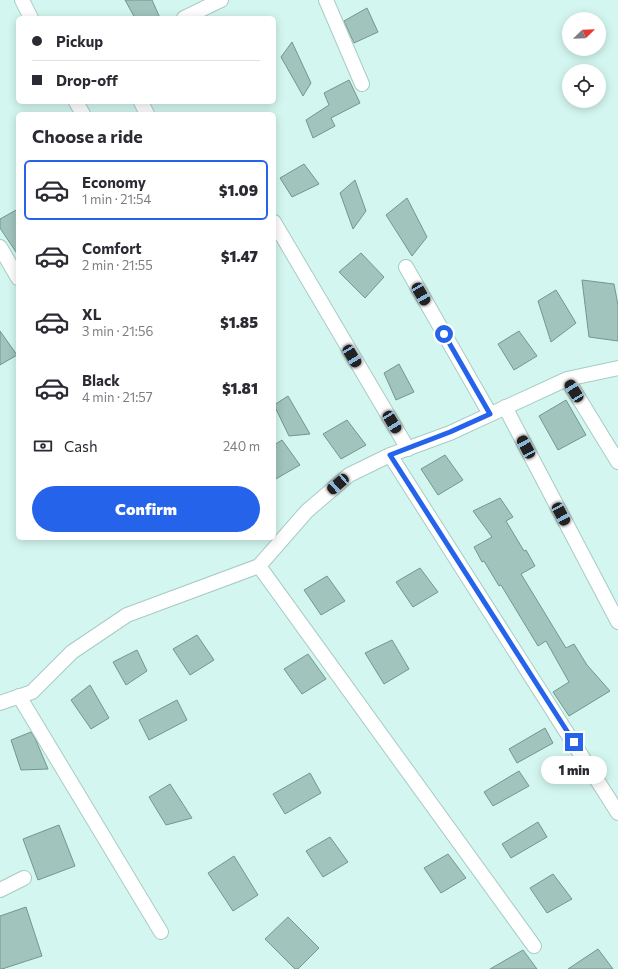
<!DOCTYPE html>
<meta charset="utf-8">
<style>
body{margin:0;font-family:Commissioner,sans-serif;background:#f2f2f3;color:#2b2b33;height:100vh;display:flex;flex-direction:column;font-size:15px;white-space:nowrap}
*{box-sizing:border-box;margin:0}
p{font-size:13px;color:#7c7c81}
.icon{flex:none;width:22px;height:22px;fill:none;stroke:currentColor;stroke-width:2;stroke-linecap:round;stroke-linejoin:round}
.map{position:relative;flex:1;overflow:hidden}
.sheet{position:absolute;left:16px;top:112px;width:260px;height:428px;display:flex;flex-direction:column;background:#fff;border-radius:6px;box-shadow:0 2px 10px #0003}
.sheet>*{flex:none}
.guide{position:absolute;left:16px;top:16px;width:260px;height:88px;border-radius:6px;box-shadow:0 2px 10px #0003;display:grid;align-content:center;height:88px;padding:0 16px;background:#fff}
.needle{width:26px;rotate:67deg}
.tools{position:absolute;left:562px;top:12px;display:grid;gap:8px}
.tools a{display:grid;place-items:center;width:44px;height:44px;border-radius:50%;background:#fff;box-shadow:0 2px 10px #0003;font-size:20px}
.end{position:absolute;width:18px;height:18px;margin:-9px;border:5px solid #2563eb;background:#fff;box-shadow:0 0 0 2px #fff}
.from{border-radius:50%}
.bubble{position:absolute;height:28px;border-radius:14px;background:#fff;box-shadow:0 2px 10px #0003;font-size:13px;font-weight:800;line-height:28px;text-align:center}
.car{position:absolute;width:12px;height:24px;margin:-12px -6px;border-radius:5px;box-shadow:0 0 3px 1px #0007;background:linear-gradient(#222 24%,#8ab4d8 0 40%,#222 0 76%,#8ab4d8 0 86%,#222 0)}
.guide b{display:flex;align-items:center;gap:14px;height:38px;font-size:15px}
.guide b+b{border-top:1px solid #e1e1e2}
.guide i{width:10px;height:10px;background:#2b2b33}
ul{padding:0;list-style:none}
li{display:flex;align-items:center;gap:12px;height:60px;margin:0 8px 6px;padding:0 8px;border:2px solid transparent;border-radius:6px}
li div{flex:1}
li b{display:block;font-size:15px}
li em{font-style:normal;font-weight:800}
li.on{border-color:#2563eb}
li>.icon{width:36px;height:36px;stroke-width:1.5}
h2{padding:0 16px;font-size:18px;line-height:48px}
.pay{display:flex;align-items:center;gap:10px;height:44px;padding:0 16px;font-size:15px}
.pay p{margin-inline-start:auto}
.action{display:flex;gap:8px;margin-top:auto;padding:8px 16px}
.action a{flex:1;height:46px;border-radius:24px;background:#2563eb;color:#fff;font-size:16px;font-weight:800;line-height:46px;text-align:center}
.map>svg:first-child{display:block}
</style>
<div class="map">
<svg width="618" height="969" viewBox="0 0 618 969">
<rect width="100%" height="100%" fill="#d3f7f0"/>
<path fill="#a1c4bd" stroke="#74968f" d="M125 0H152L160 18H135Z
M367 8 378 32 354 43 344 21Z
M292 42 311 83 303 96 281 57Z
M349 80 360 103 331 118 335 126 313 138 306 120 329 105 324 93Z
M304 164 319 184 292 197 280 178Z
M355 180 366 211 353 229 340 193Z
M407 198 427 237 412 256 386 215Z
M18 209V255L0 228V219Z
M361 253 384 277 365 298 339 272Z
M582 280 614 284 618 305V341L589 337Z
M556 290 576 323 551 342 538 301Z
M0 331 17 355 0 365Z
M519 331 537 356 514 370 498 344Z
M399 364 414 392 396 400 384 373Z
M288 396 310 434 289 436 274 405Z
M566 400 586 435 558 450 539 416Z
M347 420 366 445 341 459 323 434Z
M282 440 300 465 274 480V445Z
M445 455 463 480 438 495 421 469Z
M500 498 513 517 506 521 524 551 526 550 535 566 521 574 566 648 574 644 587 665 610 691 569 716 553 692 569 682 546 641 538 646 501 585 499 586 484 561 482 562 474 547 492 537 473 511Z
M420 568 438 592 413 607 396 582Z
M327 576 345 601 321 615 304 590Z
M197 635 214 660 190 675 173 649Z
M392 640 409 669 384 684 365 653Z
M137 650 147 671 126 685 113 662Z
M308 654 326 679 302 694 284 669Z
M90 685 109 718 91 729 71 700Z
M177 700 187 720 149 740 139 720Z
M545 728 553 743 517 763 509 749Z
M31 732 35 738 48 769 21 770 11 740Z
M519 771 529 786 493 806 484 792Z
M310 773 321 793 285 814 273 794Z
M170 784 192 818 166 825 149 797Z
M538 822 547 837 511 858 502 844Z
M59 825 75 866 38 880 23 839Z
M330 837 348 862 323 877 306 851Z
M448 854 466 878 441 893 424 868Z
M234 856 258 895 233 911 208 873Z
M553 874 572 899 547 913 530 888Z
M26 907 42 956 2 969H0V916Z
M288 917 319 948 298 969H295L265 939Z
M598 949 613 969H568Z
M523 950 537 969H490Z"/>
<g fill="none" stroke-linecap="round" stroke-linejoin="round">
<defs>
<path id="minor" d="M22 0 31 18
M326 0 362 84
M184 18 221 0
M76 102 83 114
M141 102 147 114
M274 222 408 449
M0 247 18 278
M406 267 490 414
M567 379 618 462
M505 407 618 622
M390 455 618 813
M259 566 534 946
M19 696 161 932
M0 703 32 692 72 652 127 615 259 566 307 511 349 475 390 455 450 433 567 379 618 368
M0 890 24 878"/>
</defs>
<use href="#minor" stroke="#a8cbc4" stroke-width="16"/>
<use href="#minor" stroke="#fff" stroke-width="14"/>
</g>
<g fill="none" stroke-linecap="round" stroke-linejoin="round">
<path stroke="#2563eb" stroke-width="5" d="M444 334 490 414 450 432 390 455 574 742"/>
</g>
</svg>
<div class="tools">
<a><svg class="needle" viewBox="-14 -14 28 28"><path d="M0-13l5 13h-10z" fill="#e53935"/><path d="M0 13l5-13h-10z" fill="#7c7c81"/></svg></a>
<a><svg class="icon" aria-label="locate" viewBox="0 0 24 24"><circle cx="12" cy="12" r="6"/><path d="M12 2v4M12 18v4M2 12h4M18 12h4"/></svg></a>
</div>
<i class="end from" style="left:444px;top:334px"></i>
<i class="end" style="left:574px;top:742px"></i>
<div class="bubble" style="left:541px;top:756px;width:66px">1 min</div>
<i class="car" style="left:421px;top:294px;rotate:150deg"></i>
<i class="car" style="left:352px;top:356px;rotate:149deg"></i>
<i class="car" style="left:574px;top:391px;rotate:328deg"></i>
<i class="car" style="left:392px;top:422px;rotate:149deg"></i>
<i class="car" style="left:526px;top:447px;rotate:332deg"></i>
<i class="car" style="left:338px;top:484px;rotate:229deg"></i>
<i class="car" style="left:561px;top:514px;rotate:152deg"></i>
<div class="guide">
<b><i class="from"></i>Pickup</b>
<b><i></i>Drop-off</b>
</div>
<section class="sheet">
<h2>Choose a ride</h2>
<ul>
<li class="on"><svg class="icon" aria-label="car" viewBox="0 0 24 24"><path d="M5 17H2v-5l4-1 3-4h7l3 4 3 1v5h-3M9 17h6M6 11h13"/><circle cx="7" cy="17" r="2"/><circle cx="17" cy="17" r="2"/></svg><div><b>Economy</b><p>1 min · 21:54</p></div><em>$1.09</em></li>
<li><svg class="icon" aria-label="car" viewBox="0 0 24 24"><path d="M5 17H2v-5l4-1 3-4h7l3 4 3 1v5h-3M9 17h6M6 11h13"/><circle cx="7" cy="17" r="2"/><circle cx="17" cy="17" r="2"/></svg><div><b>Comfort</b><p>2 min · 21:55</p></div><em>$1.47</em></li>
<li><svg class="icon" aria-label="car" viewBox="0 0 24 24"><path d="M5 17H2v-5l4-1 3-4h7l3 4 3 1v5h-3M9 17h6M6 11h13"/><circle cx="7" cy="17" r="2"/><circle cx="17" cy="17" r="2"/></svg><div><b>XL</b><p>3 min · 21:56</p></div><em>$1.85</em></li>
<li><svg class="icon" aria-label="car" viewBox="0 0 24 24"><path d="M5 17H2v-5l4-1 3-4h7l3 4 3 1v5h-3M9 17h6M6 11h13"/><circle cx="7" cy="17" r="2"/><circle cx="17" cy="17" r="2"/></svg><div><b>Black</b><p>4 min · 21:57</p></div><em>$1.81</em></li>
</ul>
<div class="pay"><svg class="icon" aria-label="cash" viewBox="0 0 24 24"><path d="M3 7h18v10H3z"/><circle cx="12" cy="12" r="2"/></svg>Cash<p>240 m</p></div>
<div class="action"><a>Confirm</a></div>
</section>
</div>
